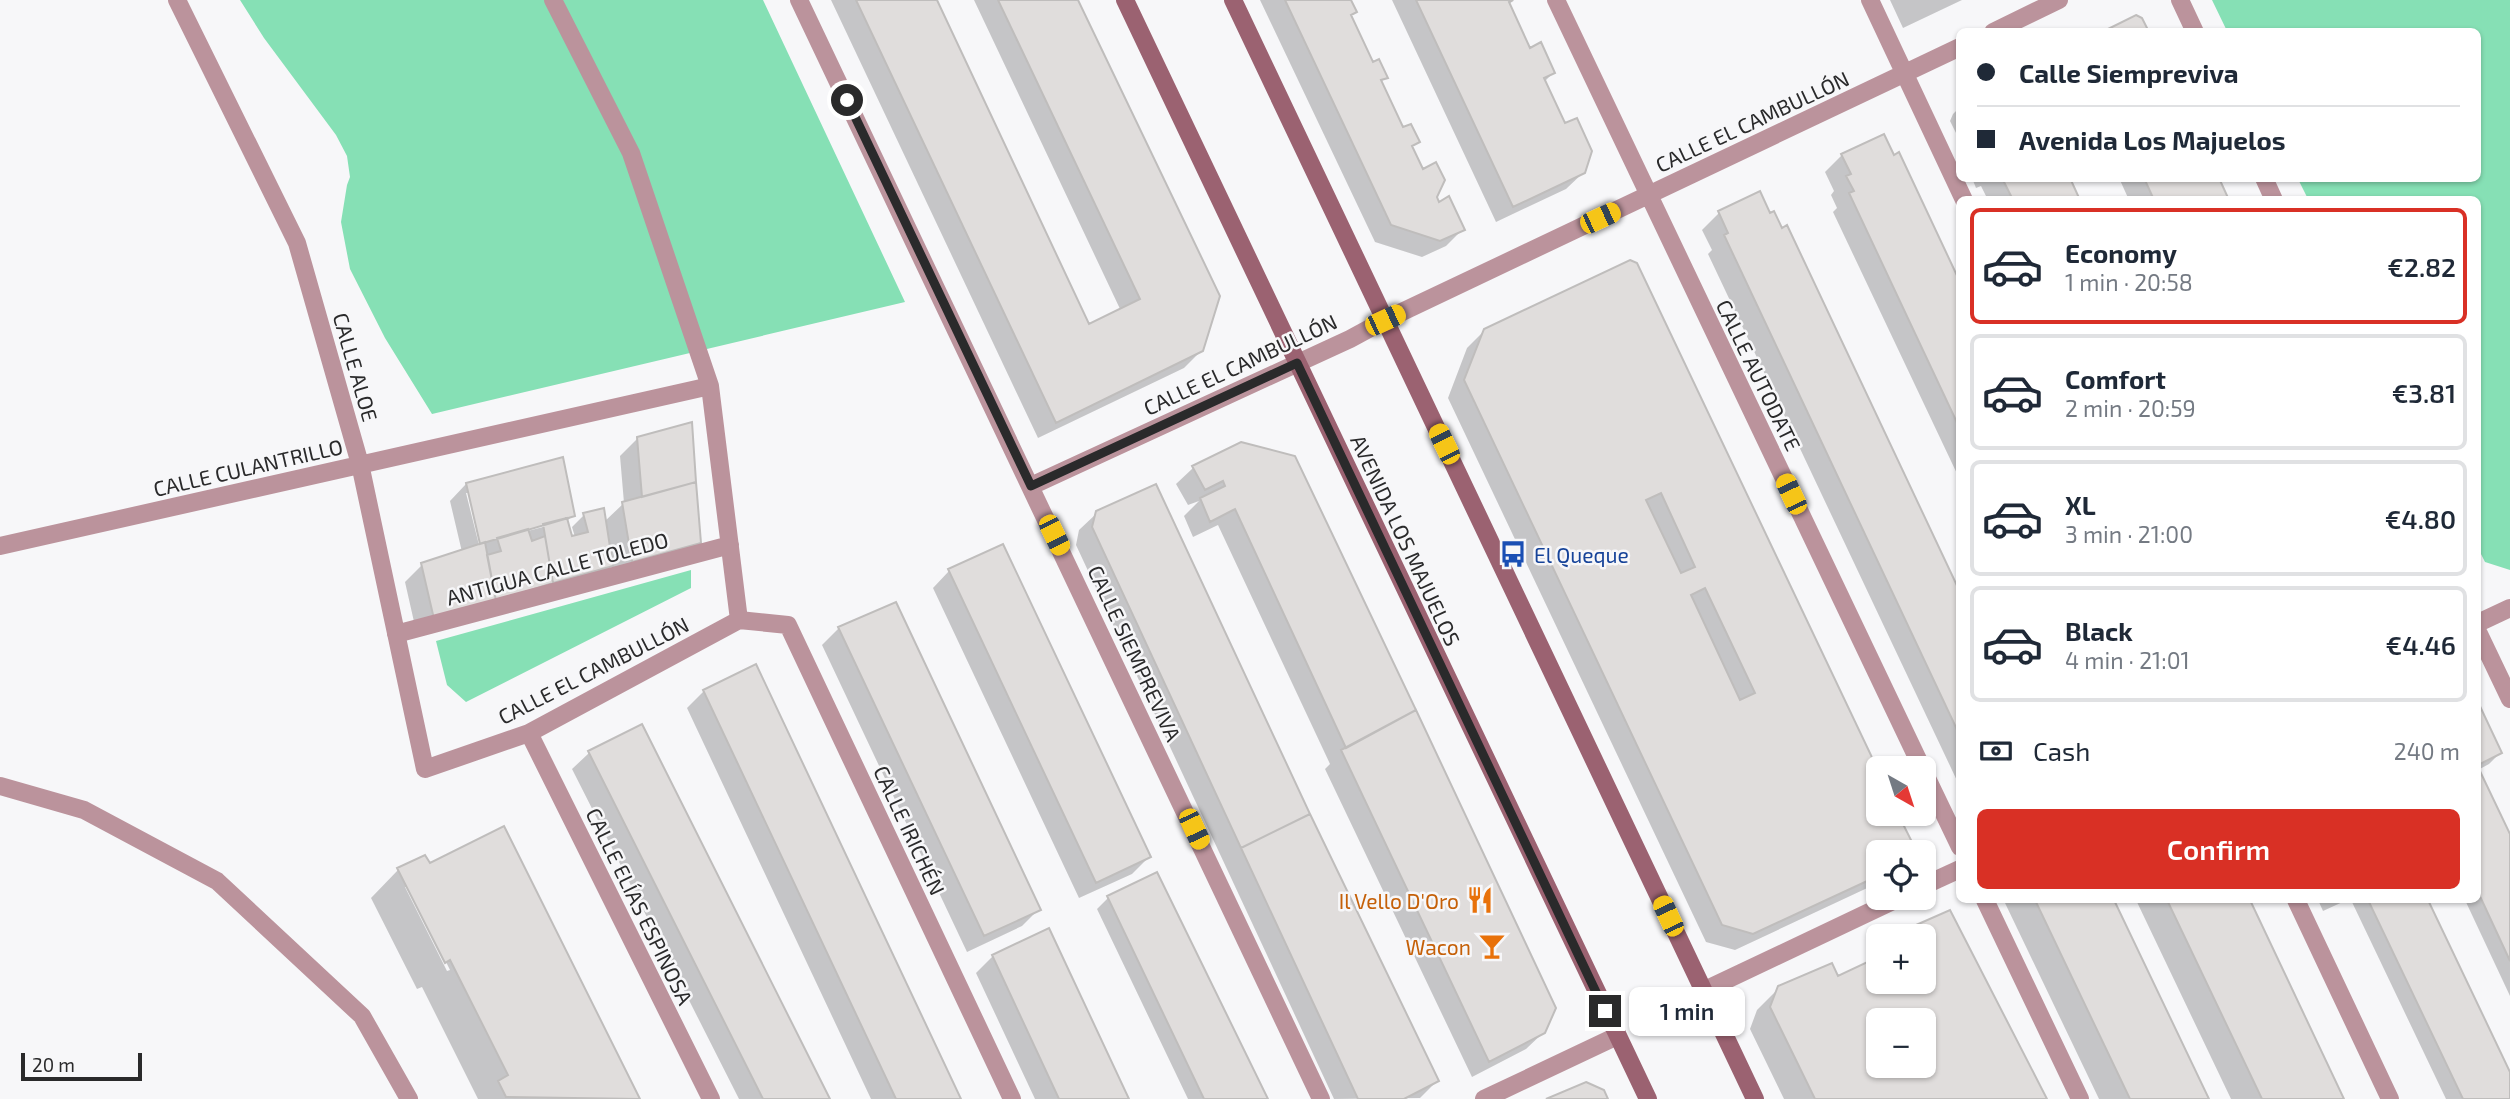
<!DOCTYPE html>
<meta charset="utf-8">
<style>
body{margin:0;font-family:"Exo 2",sans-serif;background:#f2f2f3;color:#1f2937;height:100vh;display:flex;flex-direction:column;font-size:26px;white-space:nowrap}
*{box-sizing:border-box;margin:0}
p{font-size:23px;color:#747a83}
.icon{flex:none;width:38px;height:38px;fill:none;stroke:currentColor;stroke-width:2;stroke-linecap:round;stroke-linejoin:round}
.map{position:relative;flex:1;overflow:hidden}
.panel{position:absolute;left:1956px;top:196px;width:525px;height:707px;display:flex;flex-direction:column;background:#fff;border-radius:10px;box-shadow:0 2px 5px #0004}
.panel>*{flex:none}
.guide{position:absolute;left:1956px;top:28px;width:525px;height:154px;border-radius:10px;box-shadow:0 2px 5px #0004;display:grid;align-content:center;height:154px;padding:0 21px;background:#fff}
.needle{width:46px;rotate:141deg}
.controls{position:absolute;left:1866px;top:756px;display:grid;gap:14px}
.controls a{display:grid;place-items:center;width:70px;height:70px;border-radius:10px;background:#fff;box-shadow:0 2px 5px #0004;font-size:35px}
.scale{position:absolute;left:21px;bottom:18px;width:121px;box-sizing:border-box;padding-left:7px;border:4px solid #2a2a2b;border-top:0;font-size:19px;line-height:24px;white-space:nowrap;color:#2a2a2b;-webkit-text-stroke:5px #f7f7f9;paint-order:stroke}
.end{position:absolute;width:32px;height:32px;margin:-16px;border:9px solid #2a2a2b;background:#fff;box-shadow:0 0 0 4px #fff}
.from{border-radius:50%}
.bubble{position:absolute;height:49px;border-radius:10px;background:#fff;box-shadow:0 2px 5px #0004;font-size:23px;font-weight:600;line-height:49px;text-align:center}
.car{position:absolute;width:21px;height:42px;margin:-21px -10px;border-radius:9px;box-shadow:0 0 5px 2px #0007;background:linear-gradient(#f5c518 24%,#345 0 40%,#f5c518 0 76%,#345 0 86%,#f5c518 0)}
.guide b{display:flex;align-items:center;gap:24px;height:66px;font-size:26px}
.guide b+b{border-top:2px solid #e0e1e3}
.guide i{width:18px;height:18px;background:#1f2937}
ul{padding:12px 0 0;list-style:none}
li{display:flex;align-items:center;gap:21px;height:116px;margin:0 14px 10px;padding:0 7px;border:4px solid #e0e1e3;border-radius:10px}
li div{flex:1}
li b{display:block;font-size:26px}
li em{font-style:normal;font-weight:600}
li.current{border-color:#d93025}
li>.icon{width:63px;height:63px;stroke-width:1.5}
.pay{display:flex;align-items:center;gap:18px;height:77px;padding:0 21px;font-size:26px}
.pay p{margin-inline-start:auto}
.cta{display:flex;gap:14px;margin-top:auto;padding:14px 21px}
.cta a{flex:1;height:80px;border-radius:10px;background:#d93025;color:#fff;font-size:28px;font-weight:600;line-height:80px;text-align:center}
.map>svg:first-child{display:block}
</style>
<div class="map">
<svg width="2510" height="1099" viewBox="0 0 2510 1099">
<rect width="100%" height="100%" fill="#f7f7f9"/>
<path fill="#86e0b5" d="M240 0H763L905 302 432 414 385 338 350 269 341 222 347 185 350 177 347 156 336 135 264 38Z
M2212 0H2510V570L2485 562 2478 548V200L2308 199 2298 179 2478 178V32L2227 31Z
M691 570V588L466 702 447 685 436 641Z"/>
<path fill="#0003" fill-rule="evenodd" d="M831 0H935L1089 327 1121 311 974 0H1076L1201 351 1184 368 1038 438Z
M1260 0H1349L1355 12 1350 17 1372 65 1386 77 1380 83 1402 130 1418 142 1411 148 1438 204 1463 229 1446 246 1422 257 1375 242Z
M1392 0H1514L1508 5 1529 50 1553 73 1544 82 1584 172 1566 189 1496 222Z
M1890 0H1962L1903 28Z
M1960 107V141L1950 121 1953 114Z
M1842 155 1960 286V480L1833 212 1837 208 1831 195 1834 191 1825 172Z
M1972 178H2068L2078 200H1988L1981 186 1976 188Z
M2119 178H2217L2227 200H2129Z
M1719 213 1769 216 1781 230 1960 596V787L1708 254 1712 250 1702 230Z
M1630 262 1878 814H1897L1913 849 1912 852H1878V883L1735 950 1706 942 1448 398 1467 348 1485 330Z
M637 439 699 542 682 559 615 577 613 564 600 577 417 635 405 582 422 565 462 552 450 501 466 484 573 515 566 522 571 538 575 537 572 527 584 515 604 522 624 503 620 456ZM466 493H470L484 552 481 553ZM548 522 543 527 520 533 519 530Z
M1242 444 1544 1032 1526 1049 1472 1077 1325 769 1330 764 1218 525 1193 537 1184 516 1199 501 1188 505 1176 484 1193 468Z
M1097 513 1309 815 1437 1081 1420 1098 1334 1099 1076 545 1079 530Z
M949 571 1149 857 1132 874 1079 898 933 588Z
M839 628 1039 909 1022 926 967 952 822 645Z
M704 691 959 1099H871L687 708Z
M2478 706 2500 753 2489 764 2478 770Z
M589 753 828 1099H739L572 769Z
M2478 771 2510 838V996L2465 900H2478Z
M504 828 638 1099H478L422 987 417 989 371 898 398 870 429 865ZM405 887H409L450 970 447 971Z
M1108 898 1266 1099H1188L1097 909Z
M2007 900H2112L2207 1099H2099L2005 903Z
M2136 900H2248L2342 1099H2231Z
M2318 900H2347L2323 911Z
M2351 900H2426L2510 1076V1099H2446Z
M1949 912 2045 1099H1784L1750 1029 1757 1010 1779 988 1837 978 1872 961 1871 959 1878 952V982H1923V936H1894ZM1878 1020H1923V1066H1878Z
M993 956 1127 1099H1035L976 973Z"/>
<path fill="#e0dddc" stroke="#bfbdbc" stroke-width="2" fill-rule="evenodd" d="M856 0H937L1089 324 1140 299 998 0H1078L1220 296 1203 351 1056 423Z
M1285 0H1351L1357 12 1351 15 1373 62 1379 59 1388 78 1381 80 1403 127 1411 124 1420 142 1412 146 1423 169 1436 162 1445 180 1437 197 1439 202 1449 196 1465 230 1440 241 1391 225Z
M1416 0H1513L1509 2 1530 48 1541 42 1555 73 1544 78 1565 123 1577 118 1592 151 1585 173 1513 207Z
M2136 15 2142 18 2149 32H2102Z
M1884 134 1894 155 1899 152 1960 282V429L1849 193 1854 191 1846 176 1851 174 1841 154Z
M2002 178H2070L2080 200H2009L2012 198Z
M2144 178H2219L2229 200H2154Z
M1760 191 1770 213 1774 211 1782 228 1787 225 1960 592V736L1724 235 1728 233 1718 211Z
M1630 260 1637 263 1878 770V814H1898L1915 848 1914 852H1878V876L1753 934 1722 925 1464 380 1484 329ZM1661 493 1695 567 1681 573 1646 500ZM1705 588 1755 693 1740 700 1691 595Z
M692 422 696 482 642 497 637 437Z
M1241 442 1295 456 1416 710 1346 748 1235 509 1210 522 1200 498 1225 486 1223 481 1205 490 1192 466Z
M563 457 575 516 480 544 466 483Z
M696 482 701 543 632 562 622 502Z
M1156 484 1310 814 1241 848 1092 527 1096 511Z
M604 508 613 566 553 583 543 524 567 518 572 536 588 532 583 513Z
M528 529 532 541 545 536 553 583 496 601 487 555 501 551 497 538Z
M485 542 496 601 434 619 421 563Z
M1003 544 1151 857 1096 883 948 569Z
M896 602 1041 910 984 936 838 627Z
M756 664 961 1099H896L703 690Z
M2478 702 2502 753 2478 765Z
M1416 710 1556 1008 1545 1033 1489 1062 1341 750Z
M642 724 830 1099H763L588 751Z
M2478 767 2510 834V961L2478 892Z
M1310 814 1439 1081 1404 1099H1358L1241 848Z
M504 826 640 1099 506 1097 498 1081 508 1075 450 960 445 963 397 868 425 855 430 863Z
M1157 872 1268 1099H1204L1107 896Z
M2035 900H2114L2209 1099H2130Z
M2167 900H2250L2344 1099H2262Z
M2368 900H2428L2510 1072V1099H2463Z
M1950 910 2047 1099H1815L1770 1007 1778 986 1832 963 1838 976 1878 957V982H1923V936H1891ZM1878 1020H1923V1066H1878Z
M1049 928 1129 1099H1059L992 955Z
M1586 1082 1604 1090 1608 1099H1546Z"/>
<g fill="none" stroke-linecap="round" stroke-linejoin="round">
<path stroke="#bb939c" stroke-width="18" d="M177 0 297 243 360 464 425 769 529 733 739 620
M553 0 631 153 710 386 739 620
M799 0 1321 1099
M1556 0 1922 768
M1870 0 1964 200
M2180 0 2195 32
M1993 32 2059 0
M2264 178 2274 200
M1031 486 1350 339 1385 320 1960 47
M0 546 710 386
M739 620 788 625 1012 1099
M2478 623 2510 608
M2478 632 2510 699
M396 634 730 545
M529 733 711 1099
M1923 770 1960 847
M0 786 84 810 217 881 362 1016 409 1099
M1923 886 1960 869
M1985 900 2080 1099
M2296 900 2390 1099
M1703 991 1899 898
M1484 1099 1617 1036"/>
<path stroke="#9b6271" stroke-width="18" d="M1125 0 1648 1099
M1233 0 1755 1099"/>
</g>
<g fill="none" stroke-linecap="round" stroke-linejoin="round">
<path stroke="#2a2a2b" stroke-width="9" d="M847 100 1031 486 1297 363 1605 1011"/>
</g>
<defs>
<symbol id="bus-bare" viewBox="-9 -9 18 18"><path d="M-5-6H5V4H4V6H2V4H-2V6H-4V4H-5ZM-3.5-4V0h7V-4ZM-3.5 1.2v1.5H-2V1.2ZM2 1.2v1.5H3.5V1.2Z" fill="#1a4fb4" stroke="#f7f7f9" stroke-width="2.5" paint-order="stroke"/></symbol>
<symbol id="restaurant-bare" viewBox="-9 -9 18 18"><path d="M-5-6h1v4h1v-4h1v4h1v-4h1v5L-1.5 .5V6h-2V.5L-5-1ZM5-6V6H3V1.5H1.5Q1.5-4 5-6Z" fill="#e8710a" stroke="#f7f7f9" stroke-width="2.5" paint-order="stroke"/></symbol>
<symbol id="bar-bare" viewBox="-9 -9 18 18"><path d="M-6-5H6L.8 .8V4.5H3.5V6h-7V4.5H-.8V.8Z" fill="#e8710a" stroke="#f7f7f9" stroke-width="2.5" paint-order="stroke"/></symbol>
</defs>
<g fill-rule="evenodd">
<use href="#bus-bare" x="1494" y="535" width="38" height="38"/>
<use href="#restaurant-bare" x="1461" y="881" width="38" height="38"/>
<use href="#bar-bare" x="1473" y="927" width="38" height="38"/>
</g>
<g text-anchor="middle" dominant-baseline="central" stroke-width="5" stroke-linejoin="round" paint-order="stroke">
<g font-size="21" fill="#2a2a2b" stroke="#f7f7f9">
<text transform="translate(1752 121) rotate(-25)">CALLE EL CAMBULLÓN</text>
<text transform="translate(1240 364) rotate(-25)">CALLE EL CAMBULLÓN</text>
<text transform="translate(356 367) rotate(74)">CALLE ALOE</text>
<text transform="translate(1759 375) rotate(64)">CALLE AUTODATE</text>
<text transform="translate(248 467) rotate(-13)">CALLE CULANTRILLO</text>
<text transform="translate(1406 540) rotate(65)">AVENIDA LOS MAJUELOS</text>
<text transform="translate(557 568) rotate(-15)">ANTIGUA CALLE TOLEDO</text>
<text transform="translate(1135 653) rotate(65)">CALLE SIEMPREVIVA</text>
<text transform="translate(593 670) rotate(-27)">CALLE EL CAMBULLÓN</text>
<text transform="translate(910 830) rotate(65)">CALLE IRICHÉN</text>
<text transform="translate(640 906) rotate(64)">CALLE ELÍAS ESPINOSA</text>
</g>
<g font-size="21" fill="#164399" stroke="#f7f7f9" text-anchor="start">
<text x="1534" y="554">El Queque</text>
</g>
<g font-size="21" fill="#c56008" stroke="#f7f7f9" text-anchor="end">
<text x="1459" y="900">Il Vello D'Oro</text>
<text x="1471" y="946">Wacon</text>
</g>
</g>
</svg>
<div class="controls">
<a><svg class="needle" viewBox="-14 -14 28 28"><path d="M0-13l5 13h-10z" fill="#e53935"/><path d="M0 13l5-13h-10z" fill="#747a83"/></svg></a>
<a><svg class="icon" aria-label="locate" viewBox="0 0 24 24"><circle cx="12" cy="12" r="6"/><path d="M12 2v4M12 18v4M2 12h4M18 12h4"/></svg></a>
<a>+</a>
<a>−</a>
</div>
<div class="scale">20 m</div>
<i class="end from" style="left:847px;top:100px"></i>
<i class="end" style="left:1605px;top:1011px"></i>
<div class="bubble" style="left:1629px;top:987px;width:116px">1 min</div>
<i class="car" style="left:1600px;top:218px;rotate:65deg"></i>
<i class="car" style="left:1385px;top:320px;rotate:65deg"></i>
<i class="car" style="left:1444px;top:444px;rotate:334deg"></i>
<i class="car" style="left:1791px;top:494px;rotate:335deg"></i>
<i class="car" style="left:1054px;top:535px;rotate:154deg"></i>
<i class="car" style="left:1194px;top:829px;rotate:155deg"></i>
<i class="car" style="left:1668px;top:916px;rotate:335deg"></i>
<div class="guide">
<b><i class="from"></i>Calle Siempreviva</b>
<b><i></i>Avenida Los Majuelos</b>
</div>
<section class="panel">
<ul>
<li class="current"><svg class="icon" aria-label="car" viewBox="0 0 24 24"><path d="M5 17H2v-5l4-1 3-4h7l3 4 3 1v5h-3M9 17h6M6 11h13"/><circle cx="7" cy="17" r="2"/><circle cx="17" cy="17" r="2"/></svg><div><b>Economy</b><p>1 min · 20:58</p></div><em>€2.82</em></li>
<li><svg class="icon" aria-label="car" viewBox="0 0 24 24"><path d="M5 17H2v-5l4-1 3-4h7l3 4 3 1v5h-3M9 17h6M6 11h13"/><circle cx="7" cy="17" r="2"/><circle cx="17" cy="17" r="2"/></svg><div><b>Comfort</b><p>2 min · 20:59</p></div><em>€3.81</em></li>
<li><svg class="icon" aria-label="car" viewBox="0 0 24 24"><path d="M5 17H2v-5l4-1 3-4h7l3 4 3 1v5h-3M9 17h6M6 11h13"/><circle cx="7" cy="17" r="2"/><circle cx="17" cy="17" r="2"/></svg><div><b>XL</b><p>3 min · 21:00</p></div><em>€4.80</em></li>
<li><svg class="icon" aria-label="car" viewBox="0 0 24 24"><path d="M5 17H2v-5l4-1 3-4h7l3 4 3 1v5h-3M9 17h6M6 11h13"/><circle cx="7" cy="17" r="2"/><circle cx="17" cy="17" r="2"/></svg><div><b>Black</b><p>4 min · 21:01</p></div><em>€4.46</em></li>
</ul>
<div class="pay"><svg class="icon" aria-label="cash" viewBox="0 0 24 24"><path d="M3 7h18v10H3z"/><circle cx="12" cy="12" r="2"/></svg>Cash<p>240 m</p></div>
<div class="cta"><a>Confirm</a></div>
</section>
</div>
